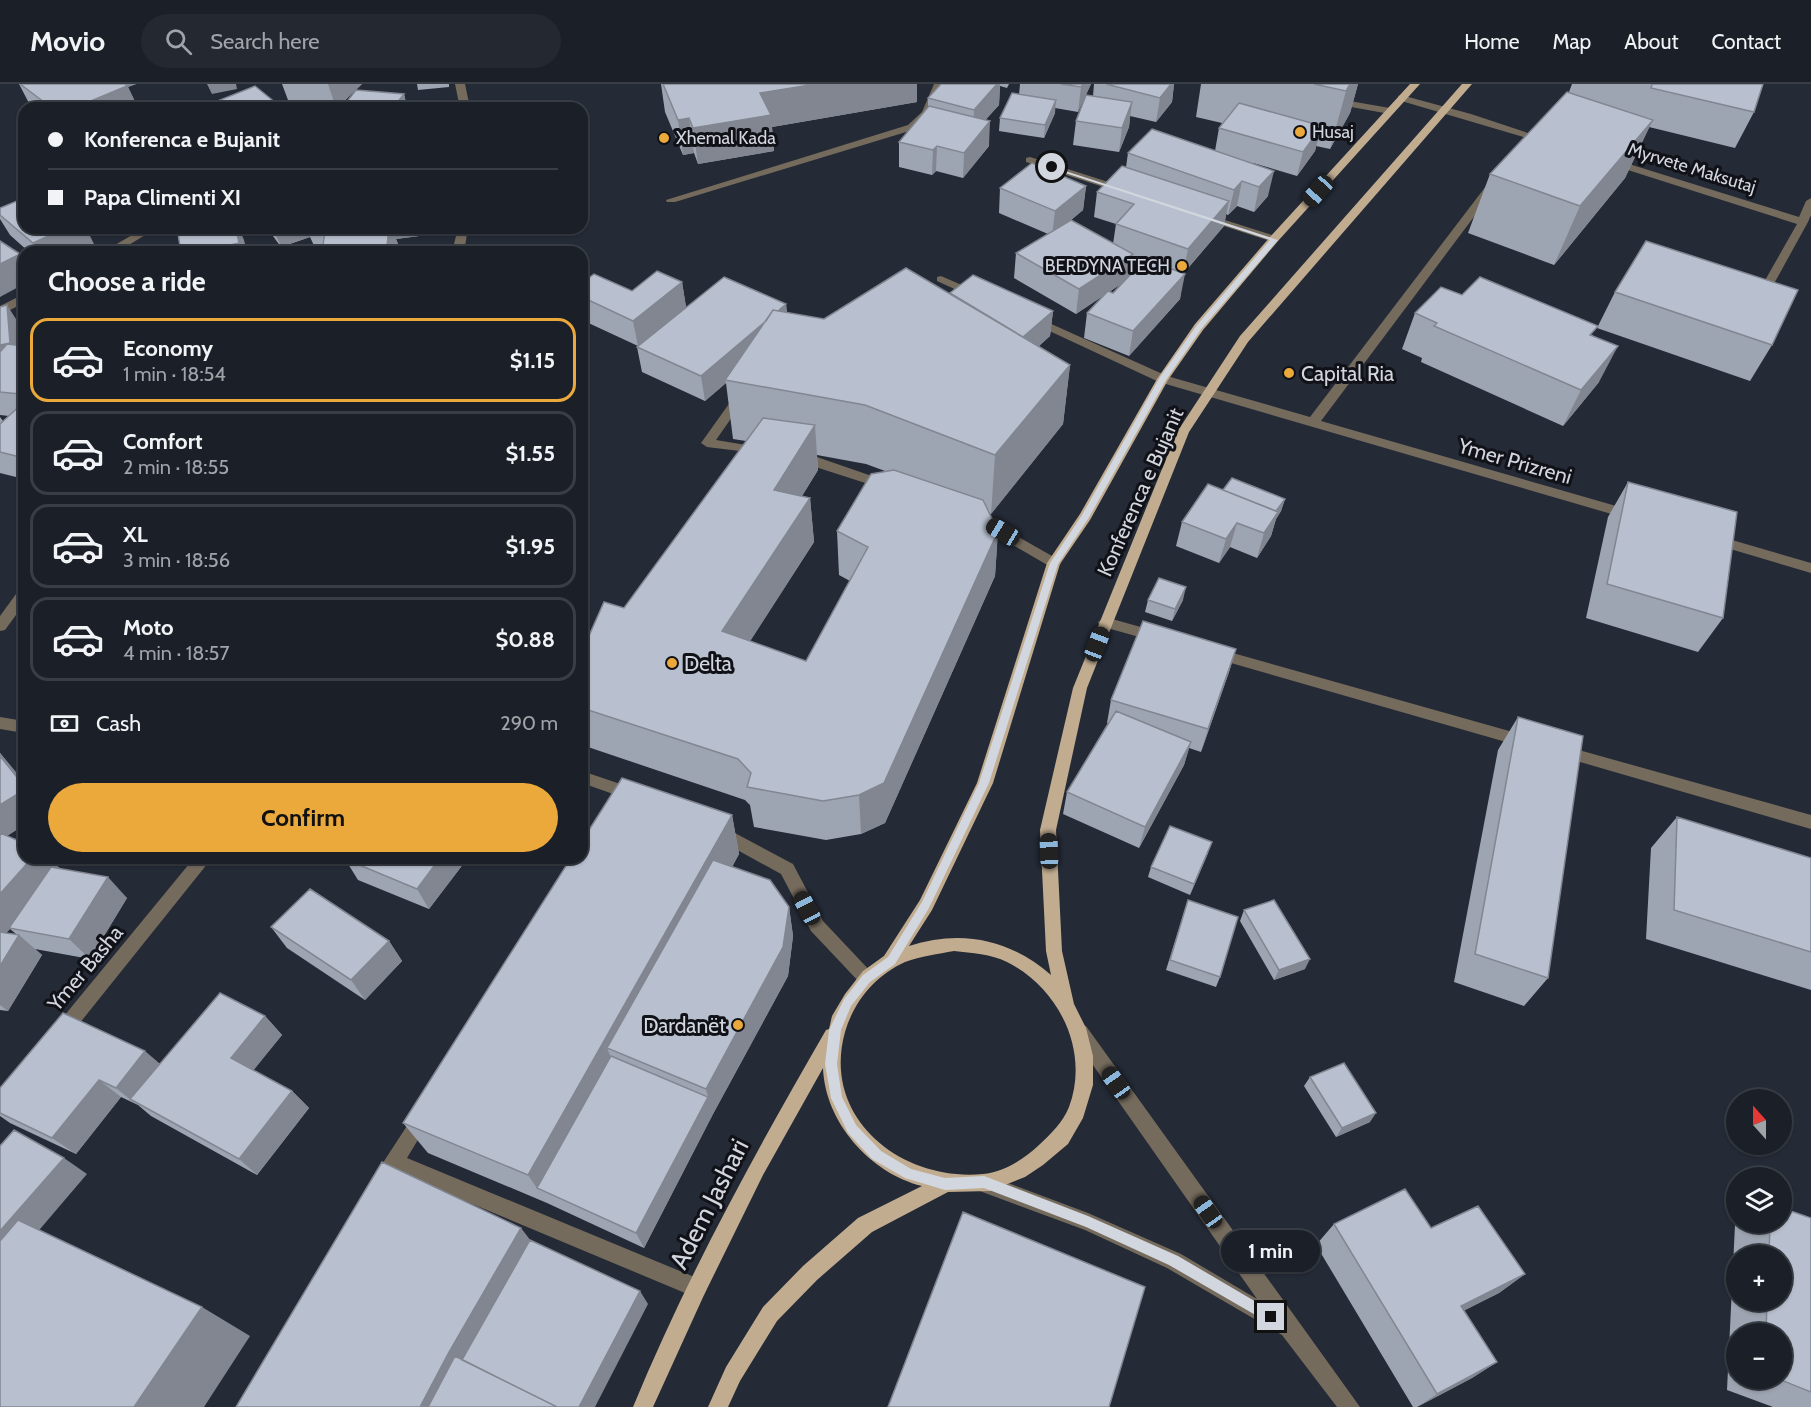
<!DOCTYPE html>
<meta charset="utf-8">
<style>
body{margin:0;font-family:Cabin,sans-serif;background:#242830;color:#f1f3f6;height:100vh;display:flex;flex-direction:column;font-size:22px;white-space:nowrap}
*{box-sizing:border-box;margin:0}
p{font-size:20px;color:#a0a3a8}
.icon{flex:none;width:33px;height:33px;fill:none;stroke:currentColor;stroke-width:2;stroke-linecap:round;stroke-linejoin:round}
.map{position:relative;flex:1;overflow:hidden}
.sheet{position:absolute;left:18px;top:162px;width:570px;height:618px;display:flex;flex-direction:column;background:#1b2028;border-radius:18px;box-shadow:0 2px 4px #0004,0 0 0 2px #393e45}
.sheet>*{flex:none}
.banner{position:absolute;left:18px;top:18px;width:570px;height:132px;border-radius:18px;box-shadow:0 2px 4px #0004,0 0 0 2px #393e45;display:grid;align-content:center;height:132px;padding:0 30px;background:#1b2028}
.needle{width:39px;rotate:339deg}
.tools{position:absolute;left:1726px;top:1005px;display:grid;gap:12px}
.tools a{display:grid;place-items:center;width:66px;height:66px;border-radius:50%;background:#1b2028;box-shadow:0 2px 4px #0004,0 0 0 2px #393e45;font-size:30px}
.end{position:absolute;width:27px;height:27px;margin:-14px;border:8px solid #d2d6de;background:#111;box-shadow:0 0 0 3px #111}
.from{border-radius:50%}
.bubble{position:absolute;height:42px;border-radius:21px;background:#1b2028;box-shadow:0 2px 4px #0004,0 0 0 2px #393e45;font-size:20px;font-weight:800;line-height:42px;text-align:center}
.car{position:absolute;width:18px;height:36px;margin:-18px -9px;border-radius:8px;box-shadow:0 0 4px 2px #0007;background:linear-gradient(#222 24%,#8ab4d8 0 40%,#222 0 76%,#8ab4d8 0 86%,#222 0)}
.banner b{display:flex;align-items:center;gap:21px;height:57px;font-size:22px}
.banner b+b{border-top:2px solid #393e45}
.banner i{width:15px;height:15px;background:#f1f3f6}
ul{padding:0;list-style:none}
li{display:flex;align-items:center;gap:18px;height:84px;margin:0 12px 9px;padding:0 18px;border:3px solid #393e45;border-radius:18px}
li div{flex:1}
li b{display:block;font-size:22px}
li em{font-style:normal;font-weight:800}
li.active{border-color:#eca93b}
li>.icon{width:54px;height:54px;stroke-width:1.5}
h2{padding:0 30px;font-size:27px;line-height:72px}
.pay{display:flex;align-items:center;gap:15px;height:66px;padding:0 30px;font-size:22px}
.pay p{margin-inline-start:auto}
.cta{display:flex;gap:12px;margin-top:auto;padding:12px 30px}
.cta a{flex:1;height:69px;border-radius:36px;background:#eca93b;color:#111;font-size:24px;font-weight:800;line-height:69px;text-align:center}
header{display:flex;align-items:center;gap:36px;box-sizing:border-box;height:84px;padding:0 30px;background:#1b2028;border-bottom:2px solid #393e45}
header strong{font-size:28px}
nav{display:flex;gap:33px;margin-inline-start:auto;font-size:21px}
.search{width:420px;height:54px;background:#242830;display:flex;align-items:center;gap:15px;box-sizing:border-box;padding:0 21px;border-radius:33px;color:#a0a3a8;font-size:22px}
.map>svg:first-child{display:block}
</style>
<header>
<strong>Movio</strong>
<div class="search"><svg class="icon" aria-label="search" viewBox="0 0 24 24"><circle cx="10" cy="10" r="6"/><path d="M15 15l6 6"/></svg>Search here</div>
<nav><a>Home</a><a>Map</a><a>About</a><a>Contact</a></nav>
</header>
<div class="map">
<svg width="1811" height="1323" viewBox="0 0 1811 1323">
<rect width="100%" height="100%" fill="#242a36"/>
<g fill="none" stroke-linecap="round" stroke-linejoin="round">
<path fill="#756b5d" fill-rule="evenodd" d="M455 0H465L470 24H460Z
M934 0H944C938 18 932 34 916 45L675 118H667L666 116 908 41 922 28Z
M1401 11 1471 30 1549 56 1540 58 1398 16V12Z
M1332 14 1390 24 1395 27 1390 30 1329 19 1327 17Z
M1030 73 1127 104 1128 106 1119 108 1026 78V74Z
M1613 75 1799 133 1806 117 1811 114V131L1808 138 1765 216 1761 218 1755 214 1797 140 1609 80 1608 78Z
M1490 101 1494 102V106L1321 337 1637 428 1639 431 1637 434 1632 436 1159 298 1028 237 1034 233 1038 234 1167 292 1310 333 1486 102Z
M1206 130 1278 153 1279 155 1278 157H1270L1202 135 1201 133Z
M144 144H157L117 168H103Z
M458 144H468L464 168H452Z
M941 192 980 209 982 211 976 214 972 213 937 197V193Z
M24 210V219L0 231V222Z
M740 309 746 313 716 356 764 364 766 367 764 370 707 363 701 359 736 310Z
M798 369 814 372 892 399 893 402 887 406 794 376 792 373Z
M980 431 1059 476 1061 479 1059 482H1049L975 439 973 436Z
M1715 451 1811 479V489L1710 459 1708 456 1710 453Z
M24 505V520L5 546 0 547V532L19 506Z
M1105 533 1162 549 1164 553 1157 558 1100 542 1098 538Z
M1215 564 1527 652 1532 654 1534 658 1532 662 1527 664 1210 573 1208 569Z
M0 633 24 637V649L0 645Z
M1561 661 1811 731V745L1556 671 1553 667 1556 663Z
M582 687 638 706 641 711 638 716 633 717 582 699Z
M718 740 793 780 823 837 873 890 875 895 873 900 867 903 861 900 811 847 781 790 712 752 710 747 712 742Z
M194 774H212L67 955 61 957 55 955 52 949 55 943Z
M1080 940 1086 942 1360 1323H1337L1282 1251 1167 1184 1085 1146 977 1106 975 1099 977 1092 984 1090 1088 1129 1181 1170 1257 1215 1074 954 1071 948 1074 942Z
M422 1025 428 1028 431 1034 407 1074 704 1197 707 1204 704 1211 697 1214 398 1089 389 1105 382 1107 375 1105 373 1098 375 1091 416 1028Z"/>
<path fill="#c1ac90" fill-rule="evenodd" d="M1410 0H1420L1278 157 1203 246 1168 296 1090 436 1060 480 993 699 932 826 909 862C961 845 1010 855 1051 891L1046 867 1040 746 1073 604 1177 348 1240 252 1462 0H1472L1248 258 1189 348 1087 604 1056 746 1062 867 1074 920 1086 944 1093 972V1001L1083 1034 1068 1060 1043 1081 1025 1093 990 1107 948 1108 872 1148 817 1196 777 1237 740 1297 728 1323H708L726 1283 763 1223 803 1182 858 1134 922 1102C870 1089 825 1038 823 984L763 1091 704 1211 653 1323H633C687 1192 755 1069 826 946L829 945 832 932 845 910 863 887 884 872 920 816 977 699 1047 479 1080 430 1157 295 1195 240 1270 153ZM954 867C972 869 991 870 1007 878 1059 904 1090 967 1069 1023 1063 1038 1051 1050 1039 1061 1024 1075 1004 1088 983 1090 901 1098 821 1034 845 948 854 917 876 891 905 878 921 872 938 870 954 867Z"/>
</g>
<path fill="#9ea5b2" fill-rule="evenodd" d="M19 0H136L128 3 138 24H33L31 23Z
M282 0H362L337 24 288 16Z
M417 0H449V3L418 6Z
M661 0H917V18L772 43 774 67 698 80 694 69 683 71 665 28Z
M941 0H1009L1007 4 1000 2 999 21 985 36 989 62 963 94 936 87 932 91 899 83V58L928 24V14Z
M1020 0H1091L1078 28 1055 24V29L1044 54 999 47 1000 34 1019 11Z
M1094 0H1174L1172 18 1156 38 1130 32 1129 43 1119 68 1073 61 1076 37 1093 12Z
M1201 0H1358L1350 29 1330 65 1316 62 1315 67 1297 92 1253 79 1268 112 1254 128 1237 122 1228 131 1226 130 1224 142 1183 190 1180 215 1129 272 1084 254 1087 229 1104 211 1076 230 1014 194 1016 169 1048 150 999 129 1000 104 1086 102 1083 126 1071 136 1113 160 1116 140 1094 133 1097 108 1126 83 1128 69 1215 67 1219 44 1222 39 1196 33ZM1132 172 1144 176 1129 192ZM1122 199 1113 209 1109 208Z
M1572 0H1763L1754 28 1735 64 1649 43 1625 94 1554 181 1468 149 1490 90 1569 8Z
M404 10 407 23 406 24H347L345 20Z
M0 124 95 162 82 168H29L10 151 0 135Z
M267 144H435V150L396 155 398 160V168H317L310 153 281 163Z
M682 198 686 223 638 262 582 236V199L632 207Z
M1615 208 1772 261 1750 297 1597 244Z
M950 209 1053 227 1050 252 1039 262 1070 281 1063 340 991 430 989 429 998 447 995 492 885 739 861 750 826 756 754 743 750 721 745 716 582 661V555L588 554 624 524 746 357 733 355 726 299 705 317 642 288 637 263 786 220 787 229 824 235ZM817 371 866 380 885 387 837 447 839 491 850 497 806 577 750 557 814 458 810 414 802 412 818 386Z
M1462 211 1593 251 1599 298 1563 342 1421 278 1422 274 1402 265 1415 229Z
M0 223 23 246 24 259V395L0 389V333L3 337 9 332 0 331Z
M1628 398 1723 534 1698 568 1586 534 1608 433Z
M1223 406 1285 415 1281 427 1276 435 1271 452 1257 474 1230 463 1219 479 1176 462 1182 438Z
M1148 516H1183L1172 537 1145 528Z
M1236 565 1229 588 1201 668 1189 664 1184 681 1139 764 1063 730 1067 708 1108 639H1107L1111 616Z
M1518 633 1548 894 1524 922 1454 898 1498 666Z
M0 669 24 698V741L7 752 60 784 127 814 90 875 35 865 42 871 8 927 0 926ZM10 845 16 850 6 849Z
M732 731 739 770 732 783 789 823 793 852 788 892 713 1030 644 1164 547 1119 428 1069 403 1039Z
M1677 733 1811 774V906L1646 855 1651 764Z
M1208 769 1190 811 1148 793 1151 783Z
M345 775H467L429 825 358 796Z
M1188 816 1220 893 1216 903 1166 886Z
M1244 826 1305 885 1274 896 1240 837Z
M271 843 389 857 402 877 365 916 287 864Z
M265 932 282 951 253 986 292 1007 309 1024 257 1091 151 1032 138 1021 121 1013 76 1070 10 1039 0 1032V1004L160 979Z
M1310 993 1370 1038 1336 1053 1304 1002Z
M1811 1134V1323H1773L1727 1306 1735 1141 1740 1138H1782ZM1737 1172H1782V1216H1737ZM1737 1250H1782V1294H1737Z
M1334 1140 1431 1144 1525 1190 1499 1209 1464 1226 1497 1278 1472 1294 1417 1323H1413L1316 1161Z"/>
<path fill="#818691" d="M117 0H136L128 3 138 24H73Z
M207 0H236L237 5 212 10Z
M328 0H362L337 24H336Z
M816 0H917V18L772 43 774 67 698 80 693 44 760 9Z
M997 0H1000L999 21 973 50 974 26Z
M1083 0H1091L1078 28 1081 3Z
M1171 0H1174L1172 18 1156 38 1160 14Z
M1350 0H1358L1350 29 1330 65 1346 7Z
M404 10 407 23 406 24H393Z
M1056 16 1055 29 1044 54 1045 41Z
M1132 18 1129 43 1119 68 1122 44Z
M689 34 694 69 683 71 678 36Z
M1653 36 1625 94 1554 181 1580 122Z
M990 37 989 62 963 94 964 69Z
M1322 42 1315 67 1297 92 1303 68Z
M937 62 936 87 932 91 933 66Z
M1274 87 1268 112 1254 128 1259 103Z
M1242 97 1237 122 1228 131 1234 106Z
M1086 102 1083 126 1052 152 1055 127Z
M1229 117 1224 142 1183 190 1188 165Z
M66 144H86L95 162 82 168H38L33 159Z
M236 144H239L244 156 247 168H199Z
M273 144H336L309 149 310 153 281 163Z
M341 144H435V150L396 155 398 160V168H389L387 162Z
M20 170 24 177V200L0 213V180Z
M1133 170 1129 195 1076 230 1079 205Z
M1185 190 1180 215 1129 272 1133 247Z
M682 198 686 223 638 262 633 237Z
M786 220 788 245 725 296 726 299 705 317 701 292Z
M7 221 23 246 24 284 0 290V261Z
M1053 227 1050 252 1010 288 1011 263Z
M1618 262 1599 298 1563 342 1581 306Z
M1070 281 1063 340 991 430 995 371Z
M24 306V316L20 310Z
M815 341 818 386 778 451 774 406Z
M810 414 814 458 729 590 722 547Z
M1285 415 1281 427 1276 435 1271 452 1257 474 1264 449 1273 433Z
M1237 439 1230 463 1219 479 1226 455Z
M998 447 995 492 885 739 861 750 859 711Z
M1186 503 1183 516 1172 537 1175 525Z
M1236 565 1229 588 1201 668 1208 645Z
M1191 658 1184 681 1139 764 1145 743Z
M0 669 24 698V702L0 672Z
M24 706V741L0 756V721Z
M732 731 739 770 628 973 607 964 618 990 537 1104 547 1119 528 1091Z
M1212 758 1208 769 1190 811 1194 800Z
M32 774H50L61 786 1 855 0 854V810Z
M440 774 467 775 429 825 417 805Z
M108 793 127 814 90 875 69 855Z
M789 823 793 852 788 892 713 1030 644 1164 636 1149 708 1013 706 1005Z
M19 851 42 871 8 927 0 921V882Z
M389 857 402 877 365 916 351 896Z
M1310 875 1305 885 1274 896 1279 886Z
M265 932 282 951 249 992 231 974Z
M145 967 166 985 130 1015 137 1021 116 1004Z
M99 996 121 1013 76 1070 52 1054Z
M292 1007 309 1024 257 1091 239 1075Z
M1376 1029 1370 1038 1336 1053 1342 1044Z
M64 1074 87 1090 0 1192V1147Z
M521 1144 541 1170 456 1323H420L449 1268Z
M1525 1190 1499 1209 1438 1240 1461 1222Z
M640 1207 648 1220 595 1323H579Z
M202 1223 250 1252 204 1323H134Z
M1497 1278 1472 1294 1417 1323 1437 1310Z"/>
<path fill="#b8c0cf" stroke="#818691" stroke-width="1.5" d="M20 0H125L127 2 74 24H52Z
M663 0H816L760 9 771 31 693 44 689 34 678 36Z
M941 0H997L974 26 928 14Z
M1061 0H1083L1081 3Z
M1106 0H1171L1160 14Z
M1314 0H1350L1346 7Z
M1652 0H1763L1754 28 1651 4Z
M255 2 282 24H207L205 22Z
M356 6 404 10 393 24 345 20Z
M1567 8 1653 36 1580 122 1490 90Z
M1012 9 1056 16 1045 41 1000 34Z
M1086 11 1132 18 1122 44 1076 37Z
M1239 19 1322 42 1303 68 1219 44Z
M430 21V24H407Z
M929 22 990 37 964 69 937 62 933 66 899 58Z
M1152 45 1274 87 1259 103 1242 97 1234 106 1128 69Z
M1032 79 1086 102 1055 127 1000 104Z
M1122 82 1229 117 1188 165 1116 140 1134 120 1097 108Z
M24 114V144H66L33 159 0 131V124Z
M1071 136 1133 170 1079 205 1016 169Z
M177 144H236L239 159 199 168H181Z
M310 144H389L387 162 322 168 325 147 309 149Z
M0 157 20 170 0 180Z
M1646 157 1798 206 1772 261 1615 208Z
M1145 175 1185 190 1133 247 1087 229 1108 207 1113 209Z
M906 184 1070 281 995 371 865 321 725 296 773 226 824 235Z
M657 187 682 198 633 237 582 213V199L594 190 632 207Z
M973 191 1053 227 1023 253 950 209Z
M724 193 786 220 778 227 773 226 766 237 701 292 637 263Z
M1480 193 1598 242 1590 251 1618 262 1581 306 1434 242 1437 239 1415 229 1441 203 1462 211Z
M7 221 10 259 0 261V223Z
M7 260 24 262V306L20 310 0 308V268Z
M24 318V374L0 368V340Z
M763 334 815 341 774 406 810 414 722 547 806 577 868 463 837 447 871 390 894 386 983 416 998 447 884 699 859 711 823 717 747 703 751 689 738 675 582 624V555L588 554 604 518 624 524Z
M1232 394 1285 415 1276 427 1223 406Z
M1628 398 1737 428 1723 534 1607 500Z
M1208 400 1278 428 1264 449 1237 439 1226 455 1182 438Z
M1159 494 1186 503 1175 525 1148 516Z
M1143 537 1236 565 1208 645 1111 616Z
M1116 627 1191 658 1145 743 1067 708Z
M1518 633 1583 652 1548 894 1475 870Z
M0 672 24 702V706L0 721Z
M622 694 732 731 528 1091 403 1039 571 774H582V757Z
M1677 733 1811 774V868L1674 826Z
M1170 742 1212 758 1194 800 1151 783Z
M0 749 24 759V774H32L0 810Z
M345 774H440L417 805 345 775Z
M713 776 770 796 789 823 783 863 706 1005 607 964Z
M51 783 108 793 69 855 9 844Z
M310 805 389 857 351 896 271 843Z
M1188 816 1238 833 1220 893 1170 876Z
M1274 816 1310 875 1279 886 1244 826Z
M0 848 19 851 0 882Z
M220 909 265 932 231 974 292 1007 239 1075 130 1015Z
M63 929 145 967 116 1004 99 996 52 1054 0 1029V1004Z
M611 972 708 1013 636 1149 537 1104Z
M1344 979 1376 1029 1342 1044 1310 993Z
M14 1046 64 1074 0 1147V1062Z
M382 1078 521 1144 449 1268 420 1323H236Z
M1405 1105 1431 1144 1478 1122 1525 1190 1461 1222 1497 1278 1437 1310 1334 1140Z
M1782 1124 1811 1134V1308L1776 1294H1782V1250H1766L1767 1216H1782V1172H1769L1770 1138H1782Z
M963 1128 1145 1203 1109 1323H888Z
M18 1136 202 1223 134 1323H0V1157Z
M530 1156 640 1207 579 1323H557L462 1276Z
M455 1272 557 1323H428Z"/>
<path fill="#d2d6de" d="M1050 82 1278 156 1202 244 1166 296 1088 435 1058 480 989 699 929 824 895 880 870 898 851 922 841 946 837 980 842 1013 856 1041 881 1067 911 1085 945 1094 984 1092 1088 1132 1178 1172 1275 1229 1277 1233 1275 1238 1271 1240 1169 1181 1086 1143 984 1104 945 1106 905 1094 872 1075 848 1049 831 1014 825 980 829 946 844 915 863 891 888 873 922 818 979 699 1050 479 1082 431 1160 293 1197 241 1270 156 1050 84Z"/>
<g fill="#eca93b" stroke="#101218" stroke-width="2">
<circle cx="1300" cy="48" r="6"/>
<circle cx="664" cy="54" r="6"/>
<circle cx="1182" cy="182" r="6"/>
<circle cx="1289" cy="289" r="6"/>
<circle cx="672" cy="579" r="6"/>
<circle cx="738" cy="941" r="6"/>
</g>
<g text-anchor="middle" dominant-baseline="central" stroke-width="6" stroke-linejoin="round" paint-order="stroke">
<g font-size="18" fill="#d2d6de" stroke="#101218" text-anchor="start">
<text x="1312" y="48">Husaj</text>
<text x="676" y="54">Xhemal Kada</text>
<text x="1170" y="182" text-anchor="end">BERDYNA TECH</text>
</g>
<g font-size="18" fill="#d2d6de" stroke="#101218">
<text transform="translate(1692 84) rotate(17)">Myrvete Maksutaj</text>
</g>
<g font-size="21" fill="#d2d6de" stroke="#101218" text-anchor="start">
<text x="1301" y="289">Capital Ria</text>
<text x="684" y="579">Delta</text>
<text x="726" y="941" text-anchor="end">Dardanët</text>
</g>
<g font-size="21" fill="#d2d6de" stroke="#101218">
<text transform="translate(1515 377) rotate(16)">Ymer Prizreni</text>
<text transform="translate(1140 408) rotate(-66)">Konferenca e Bujanit</text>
<text transform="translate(85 884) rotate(-50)">Ymer Basha</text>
</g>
<g font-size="26" fill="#d2d6de" stroke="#101218">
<text transform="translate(709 1120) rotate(-63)">Adem Jashari</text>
</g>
</g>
</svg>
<div class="tools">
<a><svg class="needle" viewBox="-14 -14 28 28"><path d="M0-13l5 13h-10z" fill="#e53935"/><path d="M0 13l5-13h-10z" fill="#a0a3a8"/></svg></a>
<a><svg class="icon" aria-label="layers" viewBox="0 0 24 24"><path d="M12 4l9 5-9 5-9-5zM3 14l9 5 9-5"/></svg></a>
<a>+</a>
<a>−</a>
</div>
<i class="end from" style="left:1052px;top:83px"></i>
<i class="end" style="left:1271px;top:1233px"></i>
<div class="bubble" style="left:1221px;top:1146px;width:99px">1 min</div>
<i class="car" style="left:1318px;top:107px;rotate:222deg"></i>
<i class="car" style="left:1003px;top:448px;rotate:301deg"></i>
<i class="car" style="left:1097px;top:560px;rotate:21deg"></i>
<i class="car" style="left:1049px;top:767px;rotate:358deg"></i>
<i class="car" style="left:807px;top:824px;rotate:332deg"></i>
<i class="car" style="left:1116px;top:999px;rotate:325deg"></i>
<i class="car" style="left:1208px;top:1128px;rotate:325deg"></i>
<div class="banner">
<b><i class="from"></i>Konferenca e Bujanit</b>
<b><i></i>Papa Climenti XI</b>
</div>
<section class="sheet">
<h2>Choose a ride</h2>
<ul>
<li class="active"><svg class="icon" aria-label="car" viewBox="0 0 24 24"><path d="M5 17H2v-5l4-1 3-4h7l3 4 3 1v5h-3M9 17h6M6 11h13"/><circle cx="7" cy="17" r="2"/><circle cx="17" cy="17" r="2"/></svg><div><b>Economy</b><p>1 min · 18:54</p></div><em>$1.15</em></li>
<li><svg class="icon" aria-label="car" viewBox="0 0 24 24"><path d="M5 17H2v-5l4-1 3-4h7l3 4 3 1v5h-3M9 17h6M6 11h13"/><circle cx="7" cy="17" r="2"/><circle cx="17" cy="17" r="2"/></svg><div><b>Comfort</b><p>2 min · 18:55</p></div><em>$1.55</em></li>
<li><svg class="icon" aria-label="car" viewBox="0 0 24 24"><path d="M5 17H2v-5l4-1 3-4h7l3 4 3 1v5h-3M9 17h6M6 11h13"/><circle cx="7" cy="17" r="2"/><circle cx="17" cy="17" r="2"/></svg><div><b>XL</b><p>3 min · 18:56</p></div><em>$1.95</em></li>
<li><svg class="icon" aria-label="car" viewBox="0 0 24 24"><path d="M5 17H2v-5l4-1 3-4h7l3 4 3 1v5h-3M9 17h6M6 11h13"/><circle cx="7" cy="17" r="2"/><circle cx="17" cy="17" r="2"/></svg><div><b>Moto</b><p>4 min · 18:57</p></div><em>$0.88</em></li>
</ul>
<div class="pay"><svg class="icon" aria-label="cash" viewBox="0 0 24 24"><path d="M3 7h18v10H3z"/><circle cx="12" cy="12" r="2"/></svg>Cash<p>290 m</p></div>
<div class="cta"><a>Confirm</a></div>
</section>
</div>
